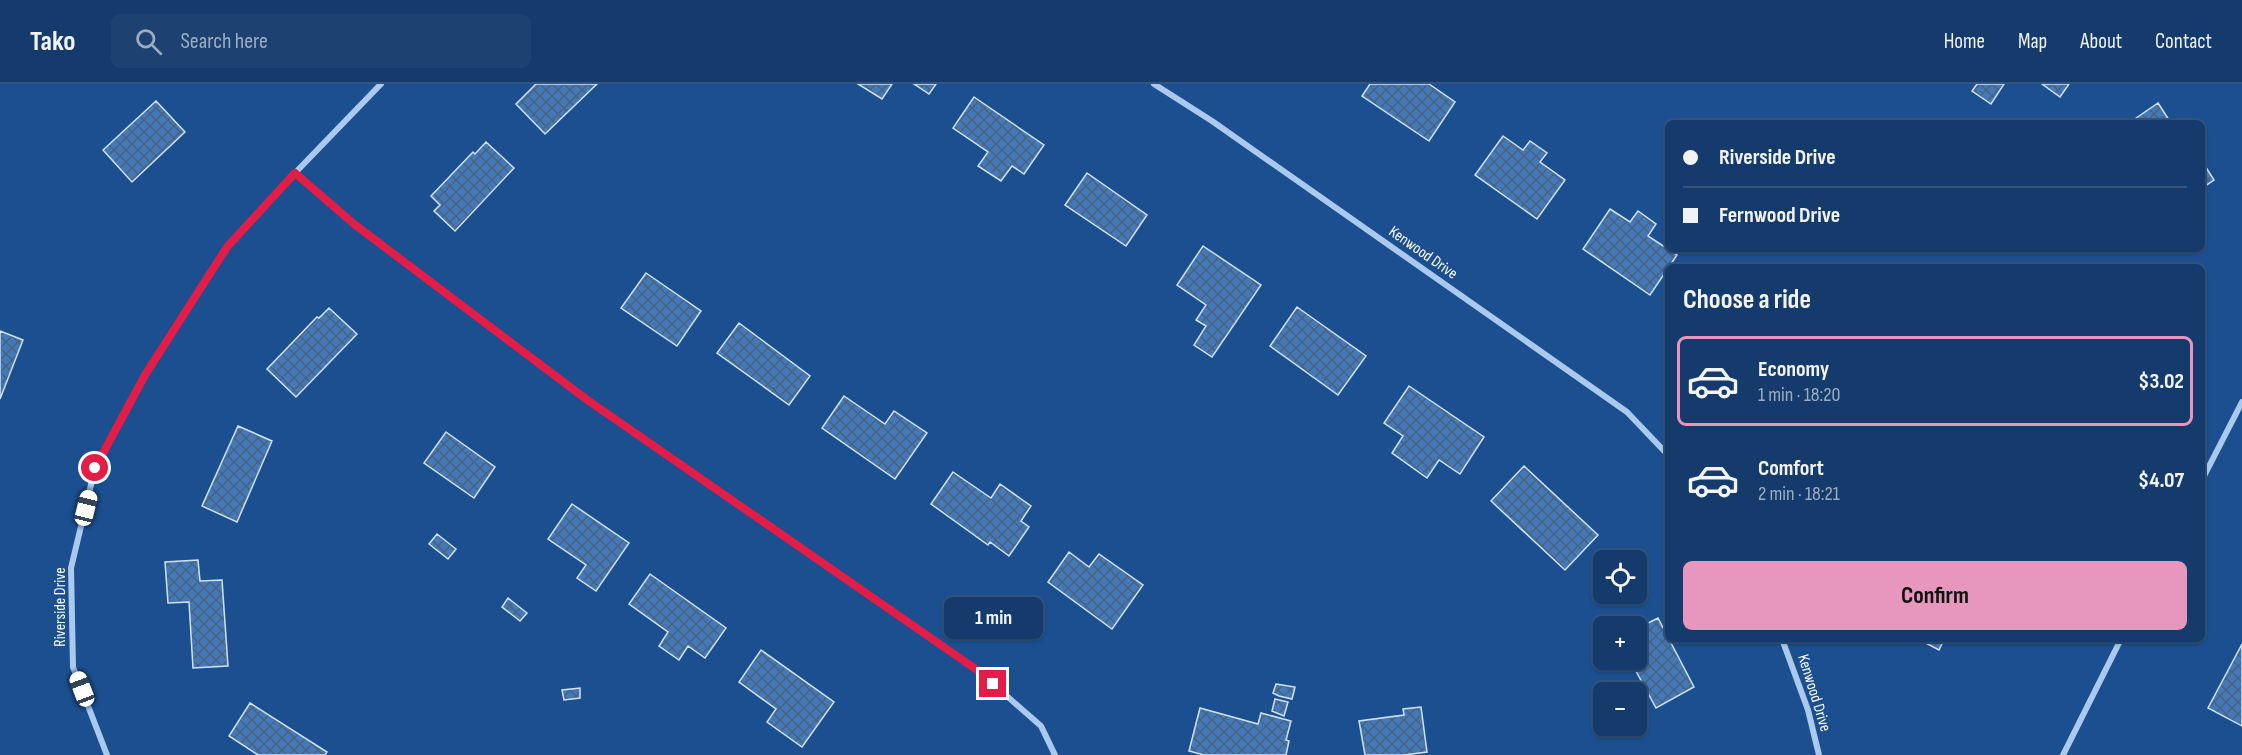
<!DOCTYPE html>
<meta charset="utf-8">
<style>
body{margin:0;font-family:"Sofia Sans Condensed",sans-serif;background:#1d4271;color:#f1f3f6;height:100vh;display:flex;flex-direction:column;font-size:22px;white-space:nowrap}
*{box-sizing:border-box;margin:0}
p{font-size:20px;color:#9dadc1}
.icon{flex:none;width:33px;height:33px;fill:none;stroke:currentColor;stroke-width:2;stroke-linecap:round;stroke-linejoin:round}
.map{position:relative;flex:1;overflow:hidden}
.details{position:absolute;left:1665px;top:180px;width:540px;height:378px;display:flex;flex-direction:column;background:#143b6b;border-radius:9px;box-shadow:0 2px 4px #0004,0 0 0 2px #33557e}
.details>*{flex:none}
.top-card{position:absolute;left:1665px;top:36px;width:540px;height:132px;border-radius:9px;box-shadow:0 2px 4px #0004,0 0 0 2px #33557e;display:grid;align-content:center;height:132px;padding:0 18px;background:#143b6b}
.buttons{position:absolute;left:1593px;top:466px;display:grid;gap:12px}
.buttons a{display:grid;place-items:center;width:54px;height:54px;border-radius:9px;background:#143b6b;box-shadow:0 2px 4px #0004,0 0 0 2px #33557e;font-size:30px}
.end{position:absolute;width:27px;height:27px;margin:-14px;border:8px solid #e11d48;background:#fff;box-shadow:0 0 0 3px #fff}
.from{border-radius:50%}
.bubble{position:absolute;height:42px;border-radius:9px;background:#143b6b;box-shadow:0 2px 4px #0004,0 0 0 2px #33557e;font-size:20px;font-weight:700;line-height:42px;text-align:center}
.car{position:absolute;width:18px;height:36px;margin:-18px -9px;border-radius:8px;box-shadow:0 0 4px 2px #0007;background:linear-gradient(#fff 24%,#345 0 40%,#fff 0 76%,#345 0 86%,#fff 0)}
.top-card b{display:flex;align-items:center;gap:21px;height:57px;font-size:22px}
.top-card b+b{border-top:2px solid #33557e}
.top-card i{width:15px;height:15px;background:#f1f3f6}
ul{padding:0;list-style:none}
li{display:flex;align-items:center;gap:18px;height:90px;margin:0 12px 9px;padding:0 6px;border:3px solid transparent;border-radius:9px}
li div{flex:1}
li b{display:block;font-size:22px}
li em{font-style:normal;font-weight:700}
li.current{border-color:#e797bd}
li>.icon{width:54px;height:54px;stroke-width:1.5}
h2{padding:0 18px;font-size:27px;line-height:72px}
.action{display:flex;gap:12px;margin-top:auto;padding:12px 18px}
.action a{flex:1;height:69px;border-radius:9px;background:#e797bd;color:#111;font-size:24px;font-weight:700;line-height:69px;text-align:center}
header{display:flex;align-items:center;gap:36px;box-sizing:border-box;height:84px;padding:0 30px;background:#143b6b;border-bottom:2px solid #33557e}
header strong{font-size:28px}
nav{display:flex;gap:33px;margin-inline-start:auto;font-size:21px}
.search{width:420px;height:54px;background:#1d4271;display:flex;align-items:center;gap:15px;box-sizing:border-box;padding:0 21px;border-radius:9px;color:#9dadc1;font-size:22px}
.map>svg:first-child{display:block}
</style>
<header>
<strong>Tako</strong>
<div class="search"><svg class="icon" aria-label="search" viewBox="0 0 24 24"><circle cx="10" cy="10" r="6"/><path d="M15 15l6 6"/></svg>Search here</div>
<nav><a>Home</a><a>Map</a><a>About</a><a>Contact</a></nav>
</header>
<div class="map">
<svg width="2242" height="671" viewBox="0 0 2242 671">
<defs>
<pattern id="building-cross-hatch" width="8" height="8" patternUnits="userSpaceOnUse" patternTransform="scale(1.5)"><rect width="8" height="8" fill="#4478b7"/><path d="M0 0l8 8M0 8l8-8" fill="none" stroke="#486282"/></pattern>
</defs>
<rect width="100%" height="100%" fill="#1b4f8f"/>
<path fill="url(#building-cross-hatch)" stroke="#cfe3fa" stroke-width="1.5" d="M536 0H597L545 50 516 20Z
M858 0H892L882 15Z
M914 0H936L929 10Z
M1370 0H1429L1455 18 1429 57 1362 12Z
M1977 0H2004L1991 20 1972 7Z
M2042 0H2069L2060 13Z
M974 13 1044 61 1024 90 1012 82 1001 97 978 82 988 68 953 44Z
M156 17 185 48 132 98 103 66Z
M2158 19 2171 39H2129Z
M1503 52 1523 66 1530 57 1547 69 1540 78 1565 96 1537 135 1475 91Z
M486 58 514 84 455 147 434 127 440 121 431 112 473 68 475 70Z
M2202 77 2214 96 2202 104Z
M1087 89 1147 131 1126 162 1065 121Z
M1610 125 1630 138 1638 127 1656 140 1648 152 1677 171 1650 211 1583 165Z
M1203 162 1261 201 1212 273 1194 261 1206 242 1196 236 1206 221 1177 201Z
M646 189 701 227 677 262 621 224Z
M1297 223 1366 272 1338 311 1270 262Z
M329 224 357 250 296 313 267 285 317 233 319 234Z
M739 239 810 292 789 321 717 269Z
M0 247 23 256 0 315Z
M1409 302 1484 353 1460 390 1439 376 1427 394 1392 369 1403 352 1384 339Z
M844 312 885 340 894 327 927 349 895 395 822 344Z
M238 342 272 357 237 438 202 422Z
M446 348 495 383 474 414 424 379Z
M1524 382 1598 451 1565 486 1491 417Z
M953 388 991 414 1000 400 1031 422 1021 437 1029 443 1009 472 990 458 988 461 931 420Z
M572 420 629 459 596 507 577 494 586 481 548 455Z
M437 450 456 465 448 475 429 460Z
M1069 468 1089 483 1099 470 1143 501 1112 545 1048 498Z
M198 476 200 497 222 496 228 582 193 584 189 518 168 519 165 478Z
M650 490 726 544 705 574 688 562 679 576 659 562 668 548 629 520Z
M508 514 527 529 520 537 502 523Z
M1658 534 1694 603 1656 624 1630 576H1636V545Z
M1918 555H1944L1939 566Z
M2242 560V642L2208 624Z
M761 566 834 618 802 663 767 638 776 625 739 598Z
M1276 600 1295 603 1292 615 1279 612 1273 609Z
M580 604V614L564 616 562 606Z
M1275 615 1288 618 1284 632 1272 627Z
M250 619 327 668 325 671H258L229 652Z
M1421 623 1427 668 1404 671H1365L1359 637 1404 631 1403 625Z
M1200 624 1258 640 1261 629 1291 637 1286 656 1289 657 1286 671H1204L1189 667Z"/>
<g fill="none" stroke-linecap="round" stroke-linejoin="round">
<path stroke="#a9c9ee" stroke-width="6" d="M1154 0 1212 37 1627 328 1668 371
M295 89 354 140 586 315 977 586 1041 642 1055 671
M2202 396 2242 318
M1782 555 1808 626 1819 671
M107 671 73 583 71 484 95 384 145 291 227 163 295 89 381 0
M2063 671 2121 555"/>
</g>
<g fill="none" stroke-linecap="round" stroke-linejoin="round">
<path stroke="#e11d48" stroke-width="8" d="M95 384 145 291 227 163 295 89 354 140 586 315 977 586 993 600"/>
</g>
<g text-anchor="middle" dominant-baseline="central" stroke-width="4.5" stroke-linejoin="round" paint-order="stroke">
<g font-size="16" fill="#fff" stroke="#1b4f8f">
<text transform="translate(1423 169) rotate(35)">Kenwood Drive</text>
<text transform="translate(60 523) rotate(-90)">Riverside Drive</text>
<text transform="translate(1814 609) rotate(73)">Kenwood Drive</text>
</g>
</g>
</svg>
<div class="buttons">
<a><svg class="icon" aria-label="locate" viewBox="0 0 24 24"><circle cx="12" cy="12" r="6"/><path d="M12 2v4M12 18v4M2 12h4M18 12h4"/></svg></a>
<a>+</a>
<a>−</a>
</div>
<i class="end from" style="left:95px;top:384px"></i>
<i class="end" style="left:993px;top:600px"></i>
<div class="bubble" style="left:944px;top:513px;width:99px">1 min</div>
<i class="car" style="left:86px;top:424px;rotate:14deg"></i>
<i class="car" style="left:82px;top:605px;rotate:339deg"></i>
<div class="top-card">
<b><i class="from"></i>Riverside Drive</b>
<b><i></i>Fernwood Drive</b>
</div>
<section class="details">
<h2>Choose a ride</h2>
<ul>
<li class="current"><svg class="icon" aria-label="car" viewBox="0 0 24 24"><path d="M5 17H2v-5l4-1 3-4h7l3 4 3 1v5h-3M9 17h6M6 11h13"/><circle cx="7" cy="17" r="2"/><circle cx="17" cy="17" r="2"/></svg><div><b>Economy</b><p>1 min · 18:20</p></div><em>$3.02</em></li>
<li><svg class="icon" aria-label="car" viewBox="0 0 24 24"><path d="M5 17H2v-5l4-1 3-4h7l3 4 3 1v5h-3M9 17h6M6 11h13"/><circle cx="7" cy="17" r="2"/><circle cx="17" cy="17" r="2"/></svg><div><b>Comfort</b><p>2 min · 18:21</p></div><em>$4.07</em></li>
</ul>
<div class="action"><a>Confirm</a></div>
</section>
</div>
